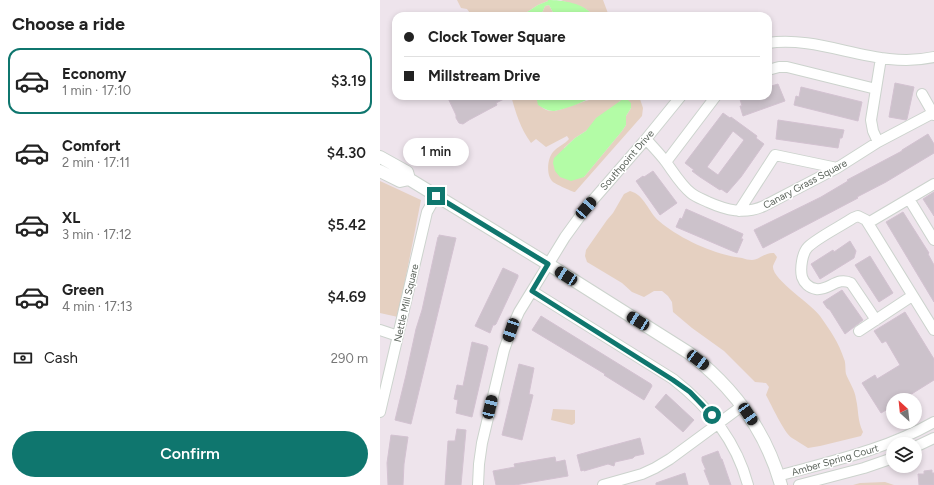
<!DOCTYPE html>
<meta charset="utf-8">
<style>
body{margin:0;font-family:Figtree,sans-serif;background:#f2f2f2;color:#222;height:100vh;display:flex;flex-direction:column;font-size:15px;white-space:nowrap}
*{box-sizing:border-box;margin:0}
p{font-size:13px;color:#767676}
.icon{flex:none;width:22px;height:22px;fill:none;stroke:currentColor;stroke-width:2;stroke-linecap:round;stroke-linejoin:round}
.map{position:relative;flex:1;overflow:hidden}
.drawer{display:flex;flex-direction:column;background:#fff;width:380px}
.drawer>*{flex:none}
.guide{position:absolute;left:12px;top:12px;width:380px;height:88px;border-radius:12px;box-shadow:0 2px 6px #0003;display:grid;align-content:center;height:88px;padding:0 12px;background:#fff}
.needle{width:26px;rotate:333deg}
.tools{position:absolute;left:506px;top:393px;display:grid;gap:8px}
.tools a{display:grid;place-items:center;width:36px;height:36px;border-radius:50%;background:#fff;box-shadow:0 2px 6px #0003;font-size:20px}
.end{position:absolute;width:18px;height:18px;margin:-9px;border:5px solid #0f766e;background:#fff;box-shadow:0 0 0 2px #fff}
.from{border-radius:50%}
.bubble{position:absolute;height:28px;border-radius:14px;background:#fff;box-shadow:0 2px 6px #0003;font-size:13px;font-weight:600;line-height:28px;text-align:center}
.car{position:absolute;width:12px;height:24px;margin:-12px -6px;border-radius:5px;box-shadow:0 0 3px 1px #0007;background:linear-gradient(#222 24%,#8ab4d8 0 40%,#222 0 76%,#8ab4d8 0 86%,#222 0)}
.guide b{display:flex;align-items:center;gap:14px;height:38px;font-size:15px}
.guide b+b{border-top:1px solid #e0e0e0}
.guide i{width:10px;height:10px;background:#222}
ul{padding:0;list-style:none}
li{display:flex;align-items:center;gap:12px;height:66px;margin:0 8px 6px;padding:0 4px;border:2px solid transparent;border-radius:12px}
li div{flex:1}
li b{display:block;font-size:15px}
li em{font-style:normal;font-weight:600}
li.current{border-color:#0f766e}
li>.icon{width:36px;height:36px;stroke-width:1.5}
h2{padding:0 12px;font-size:18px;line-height:48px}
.pay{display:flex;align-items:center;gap:10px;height:44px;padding:0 12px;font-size:15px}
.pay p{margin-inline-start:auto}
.button{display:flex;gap:8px;margin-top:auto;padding:8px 12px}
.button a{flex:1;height:46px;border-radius:24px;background:#0f766e;color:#fff;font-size:16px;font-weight:600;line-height:46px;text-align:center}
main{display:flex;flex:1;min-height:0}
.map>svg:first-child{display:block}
</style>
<main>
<section class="drawer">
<h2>Choose a ride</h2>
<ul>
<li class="current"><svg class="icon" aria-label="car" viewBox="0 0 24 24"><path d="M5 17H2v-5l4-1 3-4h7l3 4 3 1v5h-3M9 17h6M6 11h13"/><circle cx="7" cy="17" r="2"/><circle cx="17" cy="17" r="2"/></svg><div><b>Economy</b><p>1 min · 17:10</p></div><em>$3.19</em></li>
<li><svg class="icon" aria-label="car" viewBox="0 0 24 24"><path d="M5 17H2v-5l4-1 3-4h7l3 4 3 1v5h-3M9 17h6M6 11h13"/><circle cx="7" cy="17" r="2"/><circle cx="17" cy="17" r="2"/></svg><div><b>Comfort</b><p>2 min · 17:11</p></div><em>$4.30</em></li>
<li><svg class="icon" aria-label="car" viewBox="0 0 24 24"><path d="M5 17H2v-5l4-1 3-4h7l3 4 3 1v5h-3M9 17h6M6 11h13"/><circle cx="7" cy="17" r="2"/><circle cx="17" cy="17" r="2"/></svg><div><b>XL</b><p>3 min · 17:12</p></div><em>$5.42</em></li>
<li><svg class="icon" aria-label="car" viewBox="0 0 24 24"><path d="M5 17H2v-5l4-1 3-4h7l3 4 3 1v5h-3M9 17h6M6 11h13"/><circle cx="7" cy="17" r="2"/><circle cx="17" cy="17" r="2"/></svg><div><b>Green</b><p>4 min · 17:13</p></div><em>$4.69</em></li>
</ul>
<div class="pay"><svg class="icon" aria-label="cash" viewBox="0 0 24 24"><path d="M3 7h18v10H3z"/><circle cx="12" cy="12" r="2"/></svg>Cash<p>290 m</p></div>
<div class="button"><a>Confirm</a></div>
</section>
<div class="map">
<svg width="554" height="485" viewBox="0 0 554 485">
<rect width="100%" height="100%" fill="#eee4ec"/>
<path fill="#e5d0c1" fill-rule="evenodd" d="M77 0H168V1L158 5 141 16H92L87 9 81 8Z
M181 0H223L229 16H213C206 5 192 5 181 0Z
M169 5 175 16H163L162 13 165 6Z
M131 96H156C157 105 165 112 174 111 181 110 201 102 209 100L213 96H259L263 108 262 116 195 192C192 192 176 184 173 182 166 176 167 159 173 152 177 147 185 144 189 139L187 136 166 147 156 139 151 143C140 128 136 113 131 96ZM240 101 251 103V108L246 116V125L242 131 204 177 184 148 195 138 206 131Z
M0 181 41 200 18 317 0 313Z
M250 191C265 195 268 212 279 221 300 239 335 255 362 258 365 259 369 260 372 260 379 260 385 252 394 253L397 257C396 260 394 263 393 266 391 279 433 305 440 316 450 330 459 343 464 359 466 363 465 369 466 374 469 382 475 390 476 399 479 412 477 419 483 432L481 436 440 446 428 448C422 444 417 441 412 438 404 433 391 404 386 395L389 387 386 383 375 382 344 351 312 328 293 312 292 302 288 296 282 291H274L264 297 252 292 242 283 207 262 205 256 206 250 227 220 233 213 244 194Z
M173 409 195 410V423L192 425 171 420Z
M505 482 514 485H473L480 483Z"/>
<path fill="#b3fca6" d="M168 0C182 0 205 3 213 16H175L169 5 165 6 162 13 163 16H141L158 5 168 1Z
M156 96H213C207 101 181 111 173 111 168 111 163 108 158 105Z
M243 99 248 100 251 103V108L246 116V125L242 131 204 177 191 181 180 177 175 171 173 163 174 158 195 138 206 131 216 118Z"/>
<path fill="#ccc2cb" stroke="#d3c2d1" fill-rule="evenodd" d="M515 83 534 87 527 119 526 120 509 117Z
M398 84 405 101 363 116 360 106H362L359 96H388V87Z
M421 87 482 102 478 121 414 105 416 96 419 97Z
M67 96H130L116 103 117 105 89 120 83 124 79 123 76 118V115Z
M343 113 350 118 351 117 377 136 376 138 384 144 361 177 347 193 341 189 340 190 320 177 312 171 314 170 305 163ZM353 131 364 140 338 175 327 167Z
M398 120 464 130 462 138H460L458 148 396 139Z
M548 134 554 144V153L506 182 477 197 478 198 383 248 374 230 441 197 468 181 467 180 522 151V150Z
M273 171 297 203 280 215 256 181 263 176 264 177Z
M554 192V216L543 199Z
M306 209 363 234 361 239H363L357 253 296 227 300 218 302 219Z
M523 212 549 253 548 254 554 265V302L506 222Z
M59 235 76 238 31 424 15 420 26 375 36 329 42 310 58 237H59Z
M470 241 476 251 474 258 440 279 431 264 453 250 454 252Z
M490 256 513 293 499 302 475 265Z
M123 268 138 275V277L116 324 115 325H113L110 333 95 326Z
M462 290 483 320 465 334 450 310 447 308 443 302Z
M525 312 554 359V380L522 400H513V406L501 413 482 383 495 375 497 379 520 365 506 341 502 343 494 331Z
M161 316 271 384 272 386 264 400 224 375 225 374 152 330Z
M92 342 107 346 108 348 92 417 76 413 78 400 74 399 77 385 83 386Z
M139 364 154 368 149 394 153 395 142 440 122 435Z
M286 394 314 420 303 432 275 407Z
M77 429 86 430 81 485H65L68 441H75Z
M11 435 28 437 24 464 23 485H8L7 463Z
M260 438 264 454 255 456 253 458 235 462 234 466 228 464 204 471V470L201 471 197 455Z
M338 451 341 459H342L351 485H330L324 470H326L322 461V457Z
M175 457 176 462 185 460 188 476 135 485H116L113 471 135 467 134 464Z
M552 470V473H554V485H539L538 474H544V471Z
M305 473 308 485H276V483Z"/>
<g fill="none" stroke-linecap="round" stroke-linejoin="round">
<defs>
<path id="minor" d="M388 43C444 35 496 70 554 57
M388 70 399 67H407L496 89
M542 94 554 115
M266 139C273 147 280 154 286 162 294 173 301 185 311 193 316 197 322 199 328 202 346 210 364 215 384 206L457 168 498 142 553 113
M498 142 493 131 491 120 501 58
M286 162 336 96
M529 199 554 240
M359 211 395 155 457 168
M488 223 554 184
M152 291 293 379C329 407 356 440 368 485
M496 320 471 283C457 276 449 291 436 289 429 288 424 283 422 277 420 269 422 253 428 247 437 238 461 226 473 218L478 216 486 220 554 330
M0 330 18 336
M479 331 532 296
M0 412 47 212 56 196
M535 447 554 438
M398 476C452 461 505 450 554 422
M98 485 99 464 102 443 124 350 131 330 139 312 185 237 206 208 266 139 301 96
M223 485 262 474 275 468 290 459 362 406
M419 485 484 468 513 458"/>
<path id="tertiary" d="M0 157 27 172 29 179
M0 171 20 181 29 179 168 264 309 353C353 387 386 431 401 485"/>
</defs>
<use href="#minor" stroke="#ccd3cd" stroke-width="12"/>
<use href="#tertiary" stroke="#ccd3cd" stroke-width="14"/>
<use href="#minor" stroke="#fff" stroke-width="10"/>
<use href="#tertiary" stroke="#fff" stroke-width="12"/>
</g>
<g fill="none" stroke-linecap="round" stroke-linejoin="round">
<path stroke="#0f766e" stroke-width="5" d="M56 196 168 264 152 291 293 380 310 392 332 415"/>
</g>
<g text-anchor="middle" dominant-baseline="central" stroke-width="3" stroke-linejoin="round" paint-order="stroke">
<g font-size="10" fill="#5c645c" stroke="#fff">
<text transform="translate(247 160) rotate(-49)">Southpoint Drive</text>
<text transform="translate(425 184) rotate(-28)">Canary Grass Square</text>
<text transform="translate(26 303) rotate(-77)">Nettle Mill Square</text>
<text transform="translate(455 460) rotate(-16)">Amber Spring Court</text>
</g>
</g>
</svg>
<div class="tools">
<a><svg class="needle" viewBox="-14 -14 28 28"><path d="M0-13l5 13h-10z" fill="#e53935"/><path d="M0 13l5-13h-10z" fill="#767676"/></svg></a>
<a><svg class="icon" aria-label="layers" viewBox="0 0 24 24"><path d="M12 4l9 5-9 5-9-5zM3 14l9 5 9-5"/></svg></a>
</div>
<i class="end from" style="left:332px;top:415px"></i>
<i class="end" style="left:56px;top:196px"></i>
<div class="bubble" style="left:23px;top:138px;width:66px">1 min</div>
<i class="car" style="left:206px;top:208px;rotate:41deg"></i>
<i class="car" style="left:186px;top:276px;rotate:303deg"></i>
<i class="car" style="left:258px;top:321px;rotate:302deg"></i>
<i class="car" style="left:131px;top:330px;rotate:199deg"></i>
<i class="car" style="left:318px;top:360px;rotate:127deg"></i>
<i class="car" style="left:110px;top:407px;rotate:13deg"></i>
<i class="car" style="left:368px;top:414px;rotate:146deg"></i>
<div class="guide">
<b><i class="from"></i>Clock Tower Square</b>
<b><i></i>Millstream Drive</b>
</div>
</div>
</main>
